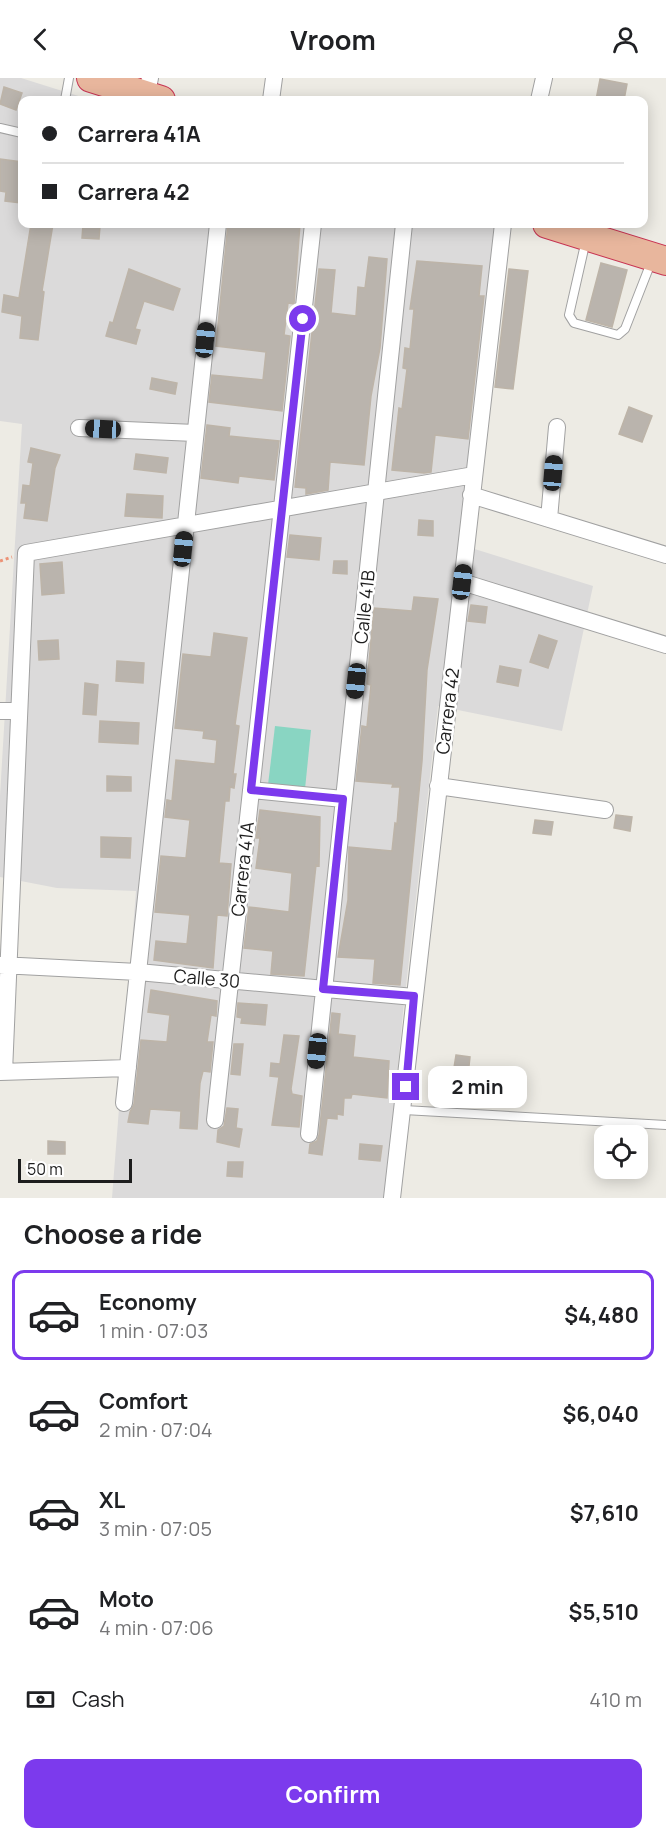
<!DOCTYPE html>
<meta charset="utf-8">
<style>
body{margin:0;font-family:Manrope,sans-serif;background:#f2f2f2;color:#202124;height:100vh;display:flex;flex-direction:column;font-size:22px;white-space:nowrap}
*{box-sizing:border-box;margin:0}
p{font-size:20px;color:#757577}
.icon{flex:none;width:33px;height:33px;fill:none;stroke:currentColor;stroke-width:2;stroke-linecap:round;stroke-linejoin:round}
.map{position:relative;height:1120px;overflow:hidden}
.side{display:flex;flex-direction:column;background:#fff;flex:1}
.side>*{flex:none}
.banner{position:absolute;left:18px;top:18px;width:630px;height:132px;border-radius:12px;box-shadow:0 3px 15px #0003;display:grid;align-content:center;height:132px;padding:0 24px;background:#fff}
.controls{position:absolute;left:594px;top:1047px;display:grid;gap:12px}
.controls a{display:grid;place-items:center;width:54px;height:54px;border-radius:12px;background:#fff;box-shadow:0 3px 15px #0003;font-size:30px}
.scale{position:absolute;left:18px;bottom:15px;width:114px;box-sizing:border-box;padding-left:6px;border:3px solid #1d1d1d;border-top:0;font-size:16px;line-height:21px;white-space:nowrap;color:#1d1d1d;-webkit-text-stroke:4px #fff;paint-order:stroke}
.end{position:absolute;width:27px;height:27px;margin:-14px;border:8px solid #7c3aed;background:#fff;box-shadow:0 0 0 3px #fff}
.from{border-radius:50%}
.bubble{position:absolute;height:42px;border-radius:12px;background:#fff;box-shadow:0 3px 15px #0003;font-size:20px;font-weight:700;line-height:42px;text-align:center}
.car{position:absolute;width:18px;height:36px;margin:-18px -9px;border-radius:8px;box-shadow:0 0 4px 2px #0007;background:linear-gradient(#222 24%,#8ab4d8 0 40%,#222 0 76%,#8ab4d8 0 86%,#222 0)}
.banner b{display:flex;align-items:center;gap:21px;height:57px;font-size:22px}
.banner b+b{border-top:2px solid #e0e0e0}
.banner i{width:15px;height:15px;background:#202124}
ul{padding:0;list-style:none}
li{display:flex;align-items:center;gap:18px;height:90px;margin:0 12px 9px;padding:0 12px;border:3px solid transparent;border-radius:12px}
li div{flex:1}
li b{display:block;font-size:22px}
li em{font-style:normal;font-weight:700}
li.current{border-color:#7c3aed}
li>.icon{width:54px;height:54px;stroke-width:1.5}
h2{padding:0 24px;font-size:27px;line-height:72px}
.pay{display:flex;align-items:center;gap:15px;height:66px;padding:0 24px;font-size:22px}
.pay p{margin-inline-start:auto}
.primary-button{display:flex;gap:12px;margin-top:auto;padding:12px 24px}
.primary-button a{flex:1;height:69px;border-radius:12px;background:#7c3aed;color:#fff;font-size:24px;font-weight:700;line-height:69px;text-align:center}
header{display:flex;justify-content:space-between;align-items:center;height:78px;padding:0 24px;background:#fff;font-size:27px;font-weight:700}
.map>svg:first-child{display:block}
</style>
<header><svg class="icon" aria-label="back" viewBox="0 0 24 24"><path d="M15 5l-7 7 7 7"/></svg>Vroom<svg class="icon" aria-label="person" viewBox="0 0 24 24"><circle cx="12" cy="8" r="4"/><path d="M4 21q1-7 8-7t8 7"/></svg></header>
<div class="map">
<svg width="666" height="1120" viewBox="0 0 666 1120">
<rect width="100%" height="100%" fill="#edebe4"/>
<path fill="#dbdada" d="M0 0H21L91 22H22V146H496L465 468 593 508 562 653 438 628 403 934 386 1120H112L136 813 57 810 0 799V718L22 346 0 343Z"/>
<path fill="#89d5c2" d="M275 648 311 652 305 711 268 707Z"/>
<path fill="#bab4ad" stroke="#bdb4a8" stroke-width="1.5" d="M600 1 627 6 624 22H596Z
M4 9 22 15 16 32 0 26Z
M0 81 22 84 21 125 5 123 6 114 0 113Z
M31 146H53L42 213 44 214 38 262 20 260 22 238 2 234 4 217 19 220Z
M228 146H300L294 226 288 225 284 257 290 258 282 333 209 324 212 297 263 302 266 274 216 268Z
M83 147 100 148 99 161 82 160Z
M369 179 387 181 380 270 371 318 364 387 330 384 328 412 306 416V410L295 409 319 191 335 192 331 235 356 238 358 209 365 210Z
M417 183 482 188 479 218H484L468 361 435 357 431 394 424 395 392 392 399 330 402 331 407 291 403 290 405 270 410 271 414 231H410Z
M601 185 627 192 612 249 586 242Z
M129 191 180 211 173 232 144 223 135 251 140 252 136 266 106 258 110 244 113 245Z
M509 191 528 193 513 311 495 309Z
M152 300 177 305 175 316 150 311Z
M629 329 652 338 642 364 619 356Z
M207 347 230 350 229 358 279 363 274 402 239 398 238 405 201 400Z
M31 370 60 377 55 390 47 443 24 440 26 425H21L23 407 30 408 33 385 28 384Z
M136 376 168 380 166 395 134 391Z
M127 416 163 418 162 440 125 438Z
M419 442 433 443V458L418 457Z
M290 457 321 460 319 482 287 479Z
M334 483H347V496L333 495Z
M62 484 64 515 42 517 40 486Z
M414 519 438 521 427 592 422 683 400 907 373 905 375 881 338 879 348 822 349 769 392 773 395 745 397 746 400 709H392L393 706 356 703 362 648 367 649 371 607 367 606 374 530 412 533Z
M471 527 487 529 485 545 468 543Z
M214 555 247 560 235 647 239 648 233 696H236L234 710 230 709 229 723H225L219 785 231 786 228 826 227 838 217 837 213 890 154 882 156 863 187 866 190 837 155 834 161 778 186 780 190 742 165 739 167 722 172 723 176 682 215 686 217 662 203 660 204 653 175 650 183 576 211 579Z
M539 557 557 563 548 590 530 584Z
M58 562 59 581 39 582 38 563Z
M117 583 144 585 143 605 116 603Z
M500 588 521 592 518 608 497 604Z
M85 605 98 607 96 637 83 636Z
M100 643 139 645 138 666 99 664Z
M107 698 131 699V713H107Z
M260 732 320 739 319 788 316 787 304 898 271 896 273 873 244 870 249 829 289 834 292 795 256 790 260 760H256Z
M616 737 632 739 630 753 614 750Z
M535 742 553 744 551 757 533 755Z
M101 759 131 760 130 780 101 779Z
M151 912 217 923 216 938 211 937 207 964H213L210 994 203 993 200 1005 197 1051 180 1050 181 1033 150 1031 148 1046 128 1044 130 1034 134 1026 141 962 167 964 170 937 148 934Z
M238 925 267 927 265 947 241 945 242 940 237 939Z
M332 935 340 936 338 956 355 958 353 979 389 983 387 1020 352 1016 351 1020H344L343 1037 337 1036V1041L327 1040 322 1077 309 1075 310 1066 317 1063 319 1057Z
M284 957 299 958 291 1011 292 1016 302 1018 299 1049 272 1047 279 999 270 998 271 985 280 986Z
M234 966H243L240 997 231 996Z
M456 977 470 979 468 997 453 996Z
M227 1030 238 1031 236 1050 242 1051 239 1069 217 1064 218 1052 224 1048Z
M48 1063 65 1064V1076H48Z
M360 1066 382 1068 380 1083 359 1081Z
M228 1084H243L242 1099 227 1098Z"/>
<g fill="none" stroke-linecap="round" stroke-linejoin="round">
<defs>
<path id="service" d="M65 22 69 0
M0 50 22 55
M586 162 569 237 574 245 618 257 625 251 652 182
M404 1032 666 1047"/>
<path id="minor" d="M146 18 150 0
M271 22 274 0
M539 22 544 0
M79 350 195 355
M471 417 666 477
M549 441 557 349
M462 504 666 567
M0 633H19
M438 708 605 732
M251 712 343 721
M0 887 138 894 414 919
M0 994 128 990
M4 994 26 475 474 397
M124 1025 218 146
M215 1042 313 146
M309 1056 404 146
M392 1120 503 146"/>
<path id="trunk" d="M91 0 161 22
M547 146 666 183"/>
</defs>
<use href="#service" stroke="#a1a1a1" stroke-width="10"/>
<use href="#minor" stroke="#a1a1a1" stroke-width="18"/>
<use href="#trunk" stroke="#c83453" stroke-width="30"/>
<path stroke="#ec9276" stroke-width="3" stroke-dasharray="3 3" stroke-linecap="butt" d="M0 483 12 479"/>
<use href="#service" stroke="#fff" stroke-width="8"/>
<use href="#minor" stroke="#fff" stroke-width="16"/>
<use href="#trunk" stroke="#e8b69d" stroke-width="28"/>
</g>
<g fill="none" stroke-linecap="round" stroke-linejoin="round">
<path stroke="#7c3aed" stroke-width="8" d="M303 241 251 712 343 721 323 911 414 918 406 1009"/>
</g>
<g text-anchor="middle" dominant-baseline="central" stroke-width="5" stroke-linejoin="round" paint-order="stroke">
<g font-size="18" fill="#1d1d1d" stroke="#fff">
<text transform="translate(364 529) rotate(-84)">Calle 41B</text>
<text transform="translate(447 633) rotate(-83)">Carrera 42</text>
<text transform="translate(242 791) rotate(-84)">Carrera 41A</text>
<text transform="translate(207 900) rotate(5)">Calle 30</text>
</g>
</g>
</svg>
<div class="controls">
<a><svg class="icon" aria-label="locate" viewBox="0 0 24 24"><circle cx="12" cy="12" r="6"/><path d="M12 2v4M12 18v4M2 12h4M18 12h4"/></svg></a>
</div>
<div class="scale">50 m</div>
<i class="end from" style="left:303px;top:241px"></i>
<i class="end" style="left:406px;top:1009px"></i>
<div class="bubble" style="left:428px;top:988px;width:99px">2 min</div>
<i class="car" style="left:205px;top:262px;rotate:6deg"></i>
<i class="car" style="left:103px;top:351px;rotate:273deg"></i>
<i class="car" style="left:553px;top:395px;rotate:5deg"></i>
<i class="car" style="left:183px;top:471px;rotate:6deg"></i>
<i class="car" style="left:462px;top:504px;rotate:7deg"></i>
<i class="car" style="left:356px;top:603px;rotate:186deg"></i>
<i class="car" style="left:317px;top:973px;rotate:186deg"></i>
<div class="banner">
<b><i class="from"></i>Carrera 41A</b>
<b><i></i>Carrera 42</b>
</div>
</div>
<section class="side">
<h2>Choose a ride</h2>
<ul>
<li class="current"><svg class="icon" aria-label="car" viewBox="0 0 24 24"><path d="M5 17H2v-5l4-1 3-4h7l3 4 3 1v5h-3M9 17h6M6 11h13"/><circle cx="7" cy="17" r="2"/><circle cx="17" cy="17" r="2"/></svg><div><b>Economy</b><p>1 min · 07:03</p></div><em>$4,480</em></li>
<li><svg class="icon" aria-label="car" viewBox="0 0 24 24"><path d="M5 17H2v-5l4-1 3-4h7l3 4 3 1v5h-3M9 17h6M6 11h13"/><circle cx="7" cy="17" r="2"/><circle cx="17" cy="17" r="2"/></svg><div><b>Comfort</b><p>2 min · 07:04</p></div><em>$6,040</em></li>
<li><svg class="icon" aria-label="car" viewBox="0 0 24 24"><path d="M5 17H2v-5l4-1 3-4h7l3 4 3 1v5h-3M9 17h6M6 11h13"/><circle cx="7" cy="17" r="2"/><circle cx="17" cy="17" r="2"/></svg><div><b>XL</b><p>3 min · 07:05</p></div><em>$7,610</em></li>
<li><svg class="icon" aria-label="car" viewBox="0 0 24 24"><path d="M5 17H2v-5l4-1 3-4h7l3 4 3 1v5h-3M9 17h6M6 11h13"/><circle cx="7" cy="17" r="2"/><circle cx="17" cy="17" r="2"/></svg><div><b>Moto</b><p>4 min · 07:06</p></div><em>$5,510</em></li>
</ul>
<div class="pay"><svg class="icon" aria-label="cash" viewBox="0 0 24 24"><path d="M3 7h18v10H3z"/><circle cx="12" cy="12" r="2"/></svg>Cash<p>410 m</p></div>
<div class="primary-button"><a>Confirm</a></div>
</section>
